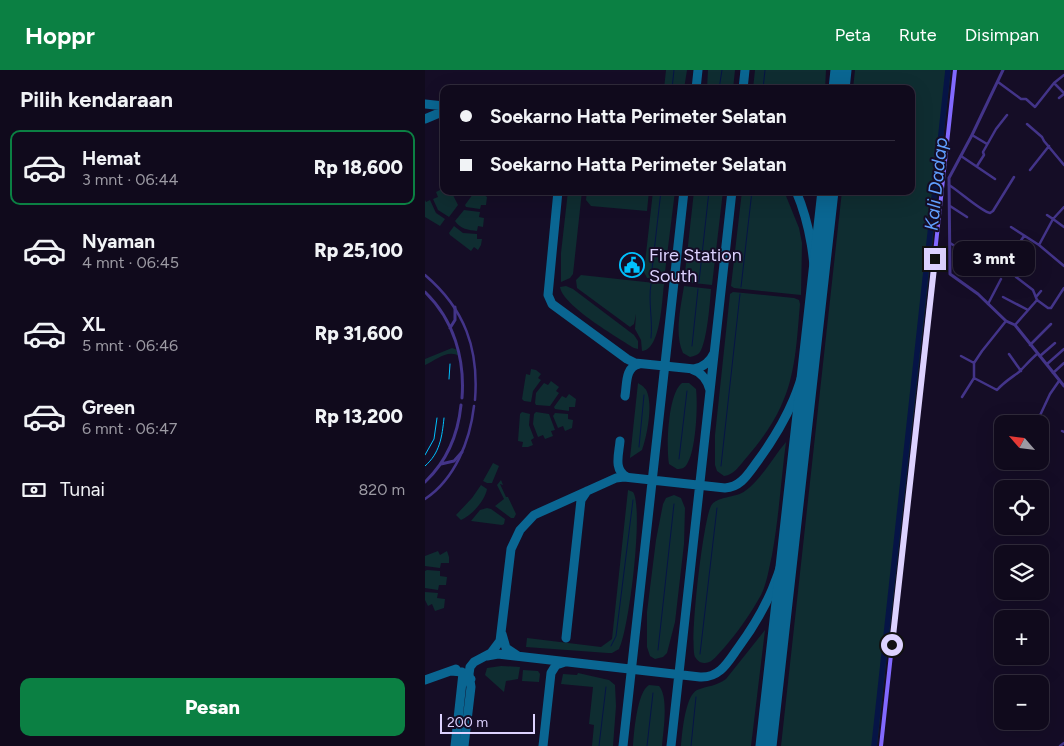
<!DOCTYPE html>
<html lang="id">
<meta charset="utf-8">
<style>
body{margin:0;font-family:Figtree,sans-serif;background:#1e1829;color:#f1f3f6;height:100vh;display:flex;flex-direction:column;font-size:19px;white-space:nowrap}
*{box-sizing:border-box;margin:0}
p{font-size:16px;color:#9c9aa3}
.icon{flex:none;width:28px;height:28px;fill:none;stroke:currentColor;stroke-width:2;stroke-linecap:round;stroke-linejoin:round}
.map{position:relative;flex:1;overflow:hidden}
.sheet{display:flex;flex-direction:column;background:#100a1c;width:425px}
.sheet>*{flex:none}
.top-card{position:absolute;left:15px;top:15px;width:475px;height:110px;border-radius:10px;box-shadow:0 5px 20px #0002,0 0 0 1px #302b3b;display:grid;align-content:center;height:110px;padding:0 20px;background:#100a1c}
.needle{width:32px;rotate:298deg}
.controls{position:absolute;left:569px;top:345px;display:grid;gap:10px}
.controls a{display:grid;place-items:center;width:55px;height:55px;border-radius:10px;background:#100a1c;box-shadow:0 5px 20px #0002,0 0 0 1px #302b3b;font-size:25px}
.scale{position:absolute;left:15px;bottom:12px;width:95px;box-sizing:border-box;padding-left:5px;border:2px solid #ddd2ff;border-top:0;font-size:14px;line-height:18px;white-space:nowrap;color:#ddd2ff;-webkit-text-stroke:4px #150d26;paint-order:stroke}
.end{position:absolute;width:22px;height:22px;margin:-11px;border:6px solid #ddd2ff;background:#111;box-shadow:0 0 0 2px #111}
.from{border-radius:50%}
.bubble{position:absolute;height:35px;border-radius:10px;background:#100a1c;box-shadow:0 5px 20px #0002,0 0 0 1px #302b3b;font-size:16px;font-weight:800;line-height:35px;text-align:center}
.top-card b{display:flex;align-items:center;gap:18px;height:48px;font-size:19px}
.top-card b+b{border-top:1px solid #302b3b}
.top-card i{width:12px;height:12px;background:#f1f3f6}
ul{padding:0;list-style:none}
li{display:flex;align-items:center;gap:15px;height:75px;margin:0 10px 8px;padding:0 10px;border:2px solid transparent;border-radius:10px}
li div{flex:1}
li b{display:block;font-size:19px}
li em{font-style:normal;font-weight:800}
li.selected{border-color:#0b8043}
li>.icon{width:45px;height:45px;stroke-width:1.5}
h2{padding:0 20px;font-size:22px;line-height:60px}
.pay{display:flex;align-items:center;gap:12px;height:55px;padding:0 20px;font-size:19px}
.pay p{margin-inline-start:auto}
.button{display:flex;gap:10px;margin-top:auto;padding:10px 20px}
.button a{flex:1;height:58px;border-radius:10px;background:#0b8043;color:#fff;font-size:20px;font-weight:800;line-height:58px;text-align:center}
header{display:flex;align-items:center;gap:30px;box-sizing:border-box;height:70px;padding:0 25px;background:#0b8043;color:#fff}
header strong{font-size:24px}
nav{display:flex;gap:28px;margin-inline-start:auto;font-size:18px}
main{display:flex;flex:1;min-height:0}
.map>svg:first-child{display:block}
</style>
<header>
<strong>Hoppr</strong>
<nav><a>Peta</a><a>Rute</a><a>Disimpan</a></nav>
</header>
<main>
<section class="sheet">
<h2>Pilih kendaraan</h2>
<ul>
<li class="selected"><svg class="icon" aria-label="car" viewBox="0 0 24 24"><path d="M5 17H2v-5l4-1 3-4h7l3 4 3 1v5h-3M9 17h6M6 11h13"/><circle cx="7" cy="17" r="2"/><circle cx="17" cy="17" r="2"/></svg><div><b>Hemat</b><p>3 mnt · 06:44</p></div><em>Rp 18,600</em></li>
<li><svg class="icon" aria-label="car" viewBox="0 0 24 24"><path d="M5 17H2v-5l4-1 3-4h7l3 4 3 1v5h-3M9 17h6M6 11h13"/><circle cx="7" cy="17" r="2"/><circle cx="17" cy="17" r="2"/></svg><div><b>Nyaman</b><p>4 mnt · 06:45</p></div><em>Rp 25,100</em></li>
<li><svg class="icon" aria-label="car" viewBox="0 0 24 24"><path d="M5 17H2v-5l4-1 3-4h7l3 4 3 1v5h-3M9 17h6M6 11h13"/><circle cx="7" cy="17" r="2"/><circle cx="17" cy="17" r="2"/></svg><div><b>XL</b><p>5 mnt · 06:46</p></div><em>Rp 31,600</em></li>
<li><svg class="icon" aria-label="car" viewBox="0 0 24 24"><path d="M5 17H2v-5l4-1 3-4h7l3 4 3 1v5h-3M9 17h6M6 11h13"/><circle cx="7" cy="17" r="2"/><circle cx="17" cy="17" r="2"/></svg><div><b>Green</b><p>6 mnt · 06:47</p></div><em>Rp 13,200</em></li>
</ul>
<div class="pay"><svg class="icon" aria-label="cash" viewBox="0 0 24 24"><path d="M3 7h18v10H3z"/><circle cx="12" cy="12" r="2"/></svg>Tunai<p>820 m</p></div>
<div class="button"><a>Pesan</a></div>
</section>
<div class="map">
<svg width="639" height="676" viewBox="0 0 639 676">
<rect width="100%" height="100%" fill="#150d26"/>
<path fill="#0f2d31" d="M241 0H262L259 19H239Z
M283 0H310L308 19H282Z
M330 0H401L400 19H328Z
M430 0H526L512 122 509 158 452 676H356L417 121H486V19H428Z
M19 118V121L21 123 26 121 33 135 24 147 13 140 8 129 13 127 11 122Z
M143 121H157L148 204 145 208 136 212V183Z
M162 121H224L222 141 166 136 161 130Z
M228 121H250L239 210 222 208 219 202Z
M269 121H298L287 215 259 212Z
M317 121H359L374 158 377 173 376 225 309 218 306 216Z
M55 122 62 127 61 135H56L55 139 41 137 40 135 48 124 52 126Z
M0 130 1 132 5 130 11 143 20 149 15 156 0 147Z
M39 140 55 142 54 147 59 148 58 157 53 156 52 161C44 160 35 159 30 151Z
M29 156 38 163 52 164V169H57L56 175 53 180 49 177 46 181 25 165 24 163Z
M156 205 239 214C237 229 236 280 217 281L216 270 210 259 211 244 209 254 205 257 152 218 151 210Z
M141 216 148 219 209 265 213 271V279L209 278C192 267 138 236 135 217Z
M259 216 286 219C285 233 282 271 275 282 273 285 269 286 265 287L258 283C249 264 256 236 259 216Z
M308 222 369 228 374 230 375 234C372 267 371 305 356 336 348 354 335 372 322 387 315 395 309 405 299 406L292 401 290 395V365L305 224Z
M27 278 33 280 34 286C23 279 11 290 0 295V289Z
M106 299 111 300 116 304 113 308 116 310 108 321 106 332 99 331 97 329 101 304 105 305Z
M126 311 134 317 131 321 134 323 125 336 111 335 110 333 111 323 119 313 123 315Z
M213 313C218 316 222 319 223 325 227 339 222 366 217 380L205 388Z
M257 313H264L271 319C273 335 271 381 262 394 260 398 257 399 252 399L244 394C241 377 243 323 257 313Z
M144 324 151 329 150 337H144V341L130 339 129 337 137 326 141 328Z
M97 342 105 344 104 355 109 368 106 370 108 375 103 377H97L98 372 93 371 95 344Z
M111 342 124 344 130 360 126 361 128 366 120 369 118 365 113 367 108 354 109 344Z
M130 343 143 344V349L148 350 147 358 140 361 138 356 133 358 128 346Z
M361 372C356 409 354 447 347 485 344 498 342 513 336 525 326 543 313 562 299 578 294 583 287 594 279 593 275 593 272 590 270 587 264 573 278 451 286 436 291 426 311 428 320 421 335 411 349 386 361 372Z
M68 393 74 396 67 413H62L58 411Z
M76 410 78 415 75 414 81 427H83L91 444 89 448H86L70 436 79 429 72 415Z
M56 415 62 419C60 431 46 446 36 450L31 445 47 428Z
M203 420 208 422C219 437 204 561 194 579L187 583H183L101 577 102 568 176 577 187 569Z
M249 425 256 428 260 438 259 474 250 552 242 583 238 587 230 589 225 586 222 577V542L231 470 238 434 241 428Z
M62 438 66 439 80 449 79 454 77 455 46 451 55 440Z
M13 481 15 485 22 481 24 487V493H16L15 498 0 496V486Z
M2 500 15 501V506L22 507 21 515H14L13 520 0 518V501Z
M0 522 13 523 12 528 20 529 19 538 10 541 7 534 3 536 0 530Z
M340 560 326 676H256C257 664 260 626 272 620 282 616 292 616 301 609Z
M76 596 95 597 93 609 81 611 79 622 60 605 62 598Z
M98 600 113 601 115 604 114 612 97 611Z
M153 603 184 610 190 615 191 636 188 676H167L169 655 164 654 168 617 136 614 138 604 152 605Z
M224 615 234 616C244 627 238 662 237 676H208C209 662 212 622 224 615Z"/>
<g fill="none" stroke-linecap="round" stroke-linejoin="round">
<path stroke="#061446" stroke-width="1" d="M247 19 249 0
M294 19 297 0
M338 19 340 0
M226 208 236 121
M274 212 284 121
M226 214C223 232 228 250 226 268
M316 217 327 121
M267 276 273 219
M214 377 219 325
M254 389 262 321
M296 396 315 224
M186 576 191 566 208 430
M233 580 249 434
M275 584 292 438
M174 676 181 617
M222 676 228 623
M266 676 271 627"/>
<path stroke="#061446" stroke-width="5.5" d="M449 676 523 0"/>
<path stroke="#0a6692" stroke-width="9" d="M271 19 273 0
M318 19 320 0
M0 34 19 36
M0 49 19 41
M133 121 123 225 127 234 202 289 210 293 269 299C279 297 285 292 289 283
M371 121C386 156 390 192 391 229
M266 299C276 302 282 309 285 320
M200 326C202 314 200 297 214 294
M195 371C194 384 188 400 202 407
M77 564 81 578 93 586
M141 568 156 430 162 421
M62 586 73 584 275 607C295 608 303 592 313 578 342 539 357 503 366 454
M26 601 37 602 46 609
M0 610 31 599
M30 676 38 603
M39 676 46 617 44 604 45 597 49 592 66 583 75 571 86 479 95 460 109 445 191 408 199 407 300 418C316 417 323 404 332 392 365 347 378 314 388 259
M118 676 126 603 131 595 140 592
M198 676 259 121
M246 676 307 121
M339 676 344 655"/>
<path stroke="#0a6692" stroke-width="21" d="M414 19 416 0
M341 676 403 121"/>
<path stroke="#433489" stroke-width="2.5" d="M573 12 596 29H601L610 37 629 13 639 5
M629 13 639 23
M634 28 639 24
M602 54 617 67 619 71 639 95
M547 65 562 74
M536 86 570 109
M552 96 559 85 558 82 571 59 582 45
M605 100 624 76
M524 115C534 121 557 142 565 143L568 141 589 107
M525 136 542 147
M639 137 628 149 639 157
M586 157 614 175 639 196
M525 173 546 186
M614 175 628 149 622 145
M587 189V184L599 166
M0 205C40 239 54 279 50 330
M591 207 608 220 612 230
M578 227 603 240
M611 227 616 221
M563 234 576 209
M590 255 612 230 623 238H626L639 218
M605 275 626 254
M584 284 596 301
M536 286 549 293
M615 286 630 273
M622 294 639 279
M628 303 639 293
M549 308 572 320C579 312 586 308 594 302 600 296 605 290 612 284
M549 308V293L557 281 581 251
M537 327 549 308
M611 354 625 324 634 311
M637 361 639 362
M0 429C30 409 45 371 49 336
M635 676 639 673"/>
<path stroke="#433489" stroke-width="3" d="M578 0 547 65 524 108 525 204 553 224 581 251 590 255 639 316
M0 222C29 250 40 289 37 328
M25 258 30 250V237
M16 394 29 391 37 382
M0 412C22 391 33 365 36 335"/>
<path stroke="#8269ff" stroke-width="4" d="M456 676 530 0"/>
<path stroke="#00c0fd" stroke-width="1" d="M24 309 25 294
M0 385 9 369 12 348
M0 396C15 383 17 367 19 348"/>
</g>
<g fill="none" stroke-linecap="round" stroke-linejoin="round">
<path stroke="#ddd2ff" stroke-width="6" d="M467 575 510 189"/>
</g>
<defs>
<symbol id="civic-ring" viewBox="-11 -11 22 22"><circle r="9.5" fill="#150d26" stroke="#00c0fd" stroke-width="1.5"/><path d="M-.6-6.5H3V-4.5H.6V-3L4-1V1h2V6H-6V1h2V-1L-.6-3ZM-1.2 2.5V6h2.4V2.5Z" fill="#00c0fd"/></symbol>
</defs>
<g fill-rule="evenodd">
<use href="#civic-ring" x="193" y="181" width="28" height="28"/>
</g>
<g text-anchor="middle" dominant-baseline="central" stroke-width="4" stroke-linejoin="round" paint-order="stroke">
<g font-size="18" fill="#ddd2ff" stroke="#150d26" text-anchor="start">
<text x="224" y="185">Fire Station<tspan x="224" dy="21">South</tspan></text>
</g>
<g font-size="19" font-style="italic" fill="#609fff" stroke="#150d26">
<text transform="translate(511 114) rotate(-84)">Kali Dadap</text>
</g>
</g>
</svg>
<div class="controls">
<a><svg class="needle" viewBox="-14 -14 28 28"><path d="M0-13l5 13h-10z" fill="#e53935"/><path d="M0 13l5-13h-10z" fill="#9c9aa3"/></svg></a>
<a><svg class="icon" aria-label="locate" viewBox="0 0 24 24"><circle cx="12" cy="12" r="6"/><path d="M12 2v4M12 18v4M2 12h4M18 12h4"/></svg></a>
<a><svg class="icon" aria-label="layers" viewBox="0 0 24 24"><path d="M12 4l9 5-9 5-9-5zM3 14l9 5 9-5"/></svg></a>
<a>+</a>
<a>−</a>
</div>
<div class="scale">200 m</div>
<i class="end from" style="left:467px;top:575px"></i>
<i class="end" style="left:510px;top:189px"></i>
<div class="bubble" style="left:528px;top:171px;width:82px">3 mnt</div>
<div class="top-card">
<b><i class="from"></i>Soekarno Hatta Perimeter Selatan</b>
<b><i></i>Soekarno Hatta Perimeter Selatan</b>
</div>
</div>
</main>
